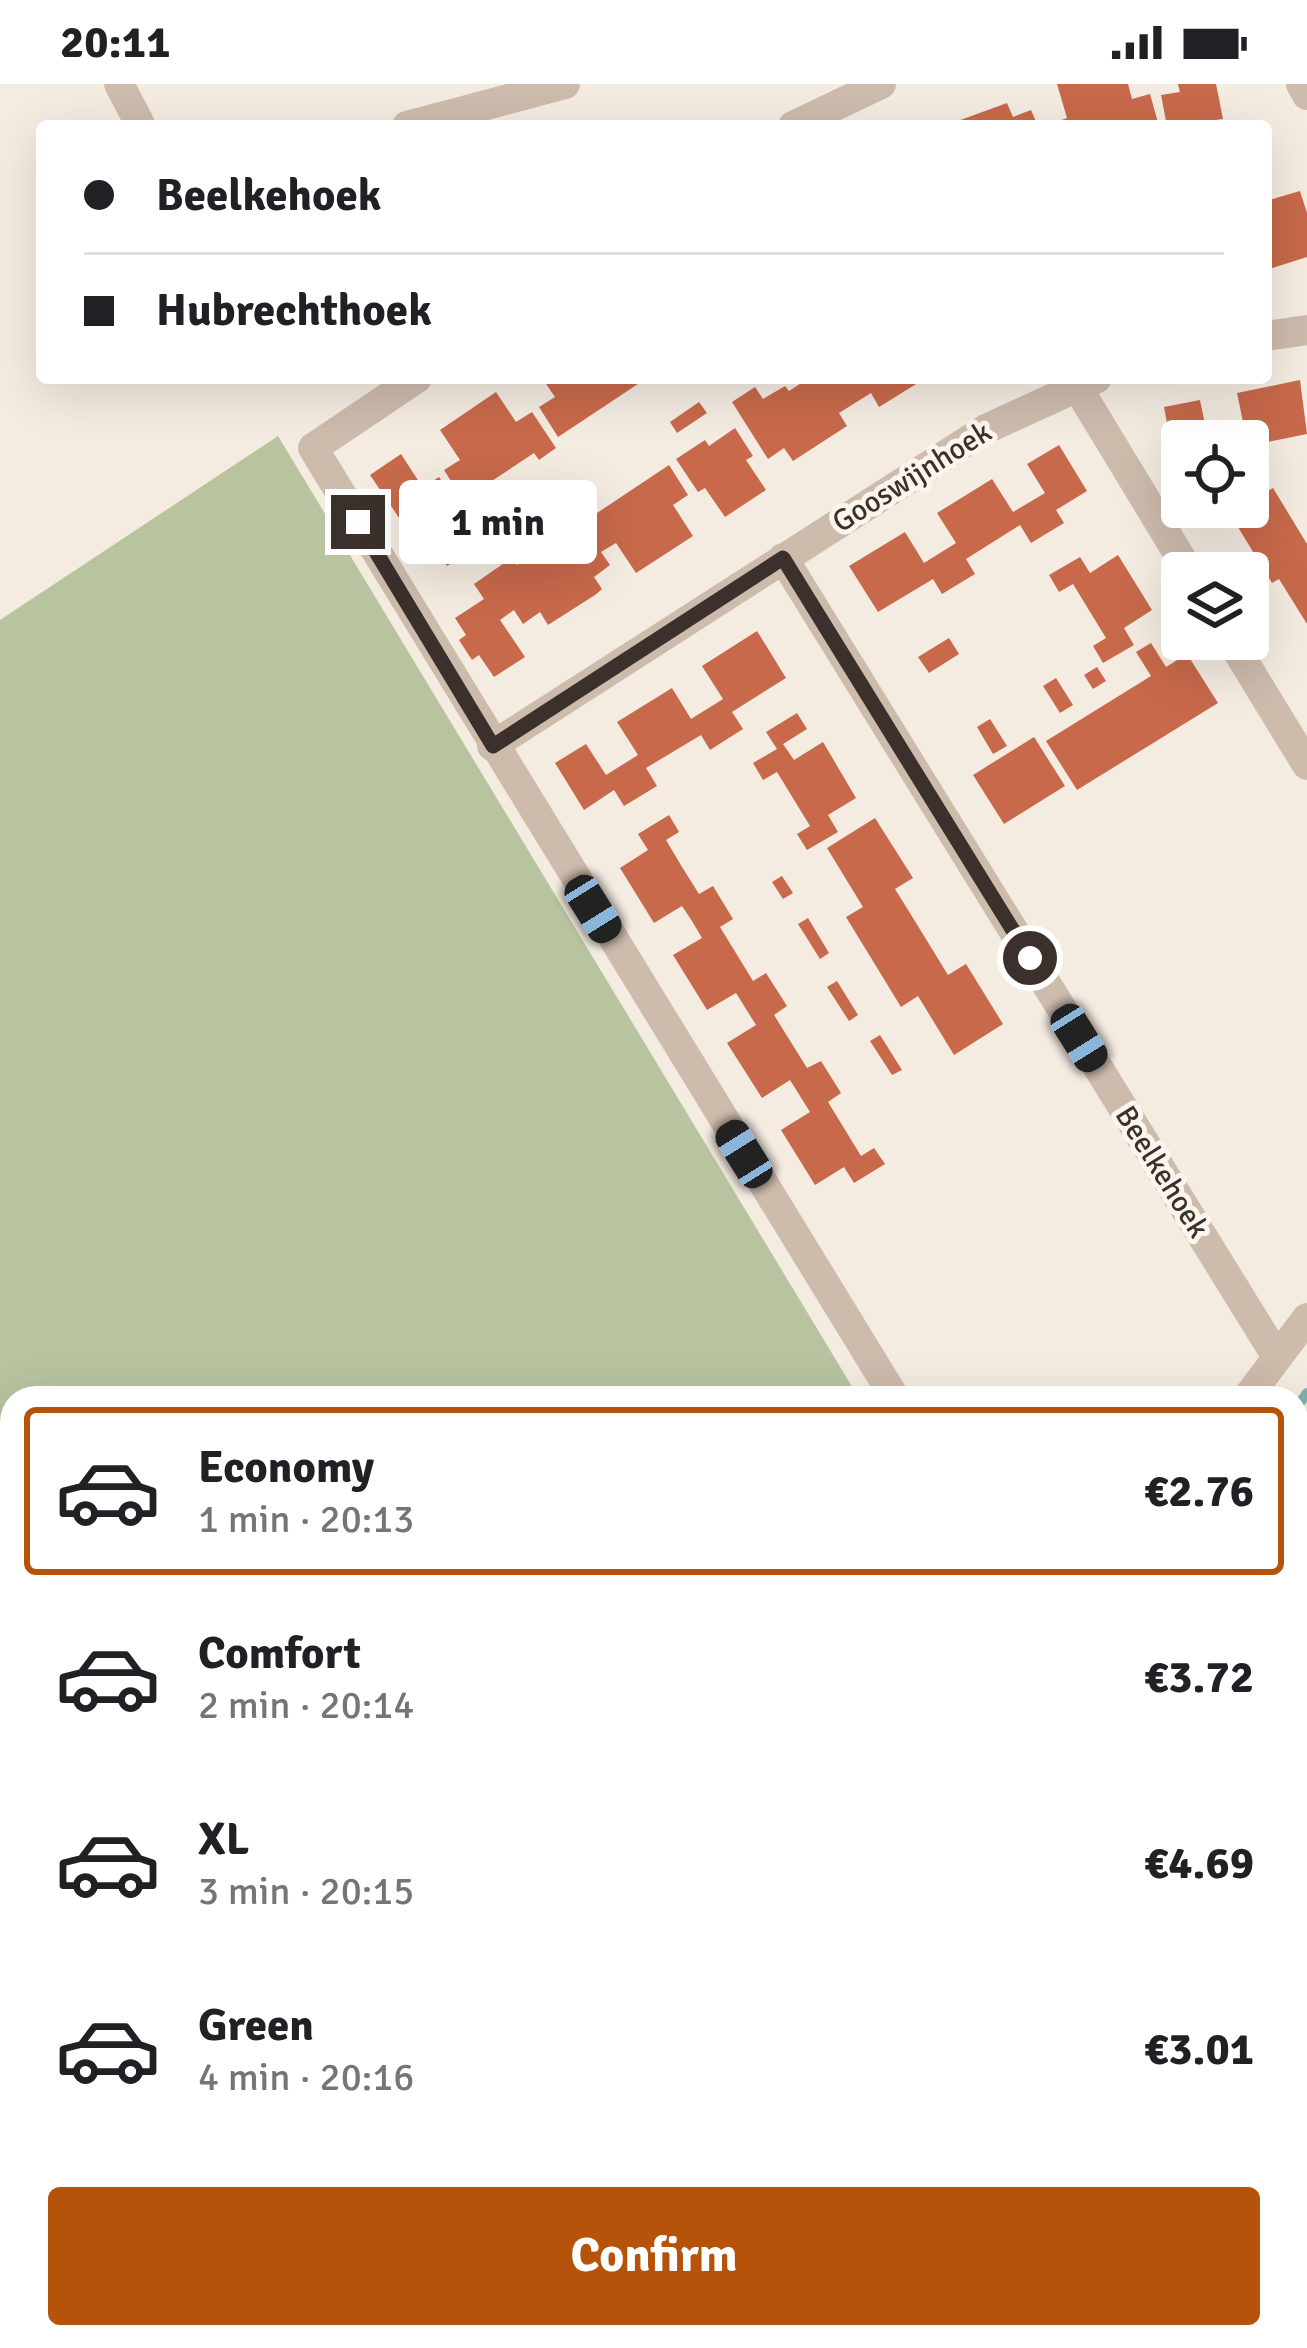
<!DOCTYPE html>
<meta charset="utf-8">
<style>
body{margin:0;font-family:Signika,sans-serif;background:#f6f6f6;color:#202124;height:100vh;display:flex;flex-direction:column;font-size:45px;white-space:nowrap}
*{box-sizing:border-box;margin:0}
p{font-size:39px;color:#757577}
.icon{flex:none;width:66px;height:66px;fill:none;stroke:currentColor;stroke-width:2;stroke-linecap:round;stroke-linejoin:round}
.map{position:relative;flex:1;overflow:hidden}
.details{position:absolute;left:0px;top:1302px;width:1308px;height:963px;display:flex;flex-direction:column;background:#fff;border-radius:36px 36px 0 0;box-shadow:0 12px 48px #0002}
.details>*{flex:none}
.banner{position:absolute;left:36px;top:36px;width:1236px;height:264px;border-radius:12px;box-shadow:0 12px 48px #0002;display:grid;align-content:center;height:264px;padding:0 48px;background:#fff}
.buttons{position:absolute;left:1161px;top:336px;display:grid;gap:24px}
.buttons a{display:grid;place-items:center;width:108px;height:108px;border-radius:12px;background:#fff;box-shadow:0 12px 48px #0002;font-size:60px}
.end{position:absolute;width:54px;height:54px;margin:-27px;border:15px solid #3b302b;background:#fff;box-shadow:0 0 0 6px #fff}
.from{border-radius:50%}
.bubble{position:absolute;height:84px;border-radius:12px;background:#fff;box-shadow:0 12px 48px #0002;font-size:39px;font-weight:800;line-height:84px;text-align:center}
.car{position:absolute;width:36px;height:72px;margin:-36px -18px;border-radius:15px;box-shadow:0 0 9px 3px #0007;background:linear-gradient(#222 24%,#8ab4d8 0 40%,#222 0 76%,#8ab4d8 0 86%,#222 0)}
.banner b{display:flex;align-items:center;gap:42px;height:114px;font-size:45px}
.banner b+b{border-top:3px solid #e0e0e0}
.banner i{width:30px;height:30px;background:#202124}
ul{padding:21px 0 0;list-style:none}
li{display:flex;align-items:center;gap:36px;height:168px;margin:0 24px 18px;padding:0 24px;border:6px solid transparent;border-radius:12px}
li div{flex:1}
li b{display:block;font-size:45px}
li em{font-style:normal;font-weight:800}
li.selected{border-color:#b45309}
li>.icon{width:108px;height:108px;stroke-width:1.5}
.primary-button{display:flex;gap:24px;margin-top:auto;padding:24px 48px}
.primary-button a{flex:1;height:138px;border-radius:12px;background:#b45309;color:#fff;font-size:48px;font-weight:800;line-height:138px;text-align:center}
.status{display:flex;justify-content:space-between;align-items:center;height:84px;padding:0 60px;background:#fff;direction:ltr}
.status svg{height:33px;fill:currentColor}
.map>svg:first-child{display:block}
</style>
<div class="status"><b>20:11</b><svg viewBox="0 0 49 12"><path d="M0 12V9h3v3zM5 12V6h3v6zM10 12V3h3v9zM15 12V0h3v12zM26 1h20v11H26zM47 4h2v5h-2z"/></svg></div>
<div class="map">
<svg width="1307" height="2264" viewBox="0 0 1307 2264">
<rect width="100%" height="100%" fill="#f4ebe1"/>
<path fill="#b8c4a0" d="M278 352 859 1314H12V1432L0 1439V536Z
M1296 1813 1307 1821V2264H870L853 2253H1296Z
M12 2023V2216L0 2220V2027Z"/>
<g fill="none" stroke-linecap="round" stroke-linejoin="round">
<path stroke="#7fb0b2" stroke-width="10" d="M1296 1324 1307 1309
M1296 1810 1307 1819
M861 2253 879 2264
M423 2264 429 2253"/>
</g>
<path fill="#c8694b" d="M1057 0H1128L1132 15 1150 10 1159 42H1138L1136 37 1120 42H1045L1067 34Z
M1178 0H1216L1223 35 1167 42 1161 11 1180 8Z
M1007 19 1013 33 1031 26 1038 42H957L955 38Z
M1300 107 1307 129V173L1266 186V117Z
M542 294H647L558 353 539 323 555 313Z
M809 294H926L879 323 871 309 839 329 847 342 793 377 784 364 768 375 732 318 755 303 763 315 785 302 789 307Z
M1300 296 1307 350 1248 362V357H1182V375L1174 376 1164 323 1200 316 1207 350 1244 343 1237 309Z
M496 308 516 338 532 328 556 364 539 376 534 369 463 416 444 386 460 376 440 346Z
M699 318 707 329 677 349 670 338Z
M735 344 753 372 746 376 766 406 725 433 705 404 698 408 676 375 705 356 709 362Z
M1059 361 1087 407 1056 426 1064 439 1031 459 1020 441 966 475 975 490 942 510 933 495 878 528 849 482 905 448 924 479 956 459 937 429 992 395 1013 428 1045 409 1027 380Z
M401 370 423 404 439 393 458 423 412 453 370 391Z
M669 381 688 411 673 421 693 452 636 489 616 459 601 468 610 481 594 493 602 505 595 511 548 541 540 528 523 540 514 526 500 536 525 573 494 593 479 571 472 576 459 556 466 551 455 534 484 515 474 500 513 473 517 481 539 466 543 472 562 459 554 446 577 431 582 439Z
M1273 404 1307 460V540L1279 495 1272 499 1230 430 1248 423V419Z
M471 444 482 460 447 482 436 466Z
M1118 471 1152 526 1124 544 1134 561 1103 579 1093 562 1106 554 1073 500 1059 508 1049 491 1080 473 1090 489Z
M757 547 786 594 732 628 743 645 710 666 701 651 646 684 657 702 624 722 614 706 584 726 555 679 586 660 606 691 638 671 617 638 672 604 691 635 723 615 702 582Z
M949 554 959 570 929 589 918 573Z
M1151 559 1166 583 1187 570 1218 619 1077 706 1046 657 1151 592 1136 568Z
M1097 583 1106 597 1093 605 1084 591Z
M1056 594 1073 621 1060 629 1043 602Z
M797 629 807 645 783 660 794 676 823 658 856 714 828 731 838 748 807 766 797 750 810 742 777 688 763 696 753 679 777 665 766 648Z
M990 635 1007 662 993 670 977 643Z
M1034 653 1065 702 1004 740 973 691Z
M669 731 679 748 666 756 682 783 699 810 713 802 733 835 720 843 753 897 766 889 787 922 774 931 807 984 821 977 841 1009 828 1018 861 1072 874 1064 885 1080 854 1099 844 1083 815 1101 781 1046 810 1028 790 996 762 1014 727 959 756 941 736 909 707 926 673 871 702 854 692 837 682 822 654 839 620 784 648 766 638 750Z
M875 734 913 794 895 805 913 834 948 891 966 880 1003 940 954 971 918 912 901 923 846 833 863 823 827 764Z
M782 792 793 809 783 815 772 798Z
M808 834 829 869 820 875 798 840Z
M837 897 858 931 849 937 827 903Z
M880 951 902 986 892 991 870 957Z"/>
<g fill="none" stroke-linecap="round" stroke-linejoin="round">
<path stroke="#cdbbac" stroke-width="30" d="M119 0 141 42
M1301 0 1307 11
M407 42 565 0
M793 42 881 0
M1266 252 1307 246
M417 294 313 364 895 1314
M1076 301 1190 489
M783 474 1277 1273
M1230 555 1307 681
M492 662 986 345 1097 294
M1247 1314 1307 1234"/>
</g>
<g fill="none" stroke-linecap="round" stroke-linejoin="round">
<path stroke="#3b302b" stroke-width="15" d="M358 438 493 662 783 474 1030 874"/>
</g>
<g text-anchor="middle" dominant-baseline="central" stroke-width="10" stroke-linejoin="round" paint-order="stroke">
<g font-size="30" fill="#3b302b" stroke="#fbf5ee">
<text transform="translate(912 393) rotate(-32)">Gooswijnhoek</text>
<text transform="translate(1162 1088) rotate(58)">Beelkehoek</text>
</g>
</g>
</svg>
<div class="buttons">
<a><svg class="icon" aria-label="locate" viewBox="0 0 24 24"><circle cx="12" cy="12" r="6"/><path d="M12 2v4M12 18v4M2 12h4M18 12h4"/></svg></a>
<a><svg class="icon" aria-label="layers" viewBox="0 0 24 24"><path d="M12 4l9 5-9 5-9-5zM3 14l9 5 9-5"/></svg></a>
</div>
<i class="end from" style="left:1030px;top:874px"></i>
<i class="end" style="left:358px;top:438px"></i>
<div class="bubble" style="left:399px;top:396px;width:198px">1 min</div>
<i class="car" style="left:593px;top:825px;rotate:148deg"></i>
<i class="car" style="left:1079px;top:954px;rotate:148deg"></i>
<i class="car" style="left:744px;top:1070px;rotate:328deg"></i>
<div class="banner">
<b><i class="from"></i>Beelkehoek</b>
<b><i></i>Hubrechthoek</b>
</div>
<section class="details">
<ul>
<li class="selected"><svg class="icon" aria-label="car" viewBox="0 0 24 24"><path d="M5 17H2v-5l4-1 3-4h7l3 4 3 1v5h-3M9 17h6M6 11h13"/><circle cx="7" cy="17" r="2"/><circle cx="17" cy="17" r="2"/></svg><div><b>Economy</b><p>1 min · 20:13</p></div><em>€2.76</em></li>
<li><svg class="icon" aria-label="car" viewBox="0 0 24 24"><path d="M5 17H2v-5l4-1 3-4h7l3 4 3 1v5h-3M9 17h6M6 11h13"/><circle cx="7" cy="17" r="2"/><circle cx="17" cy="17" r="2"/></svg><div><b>Comfort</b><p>2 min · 20:14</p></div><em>€3.72</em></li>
<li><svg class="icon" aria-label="car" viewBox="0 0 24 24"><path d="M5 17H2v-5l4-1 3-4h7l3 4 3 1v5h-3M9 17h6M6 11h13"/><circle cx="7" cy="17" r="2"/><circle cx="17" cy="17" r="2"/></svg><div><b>XL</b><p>3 min · 20:15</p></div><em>€4.69</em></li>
<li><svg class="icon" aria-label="car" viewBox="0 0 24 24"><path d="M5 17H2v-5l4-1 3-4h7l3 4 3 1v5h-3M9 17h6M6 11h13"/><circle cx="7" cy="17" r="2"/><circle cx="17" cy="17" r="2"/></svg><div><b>Green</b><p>4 min · 20:16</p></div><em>€3.01</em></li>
</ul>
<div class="primary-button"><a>Confirm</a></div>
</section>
</div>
